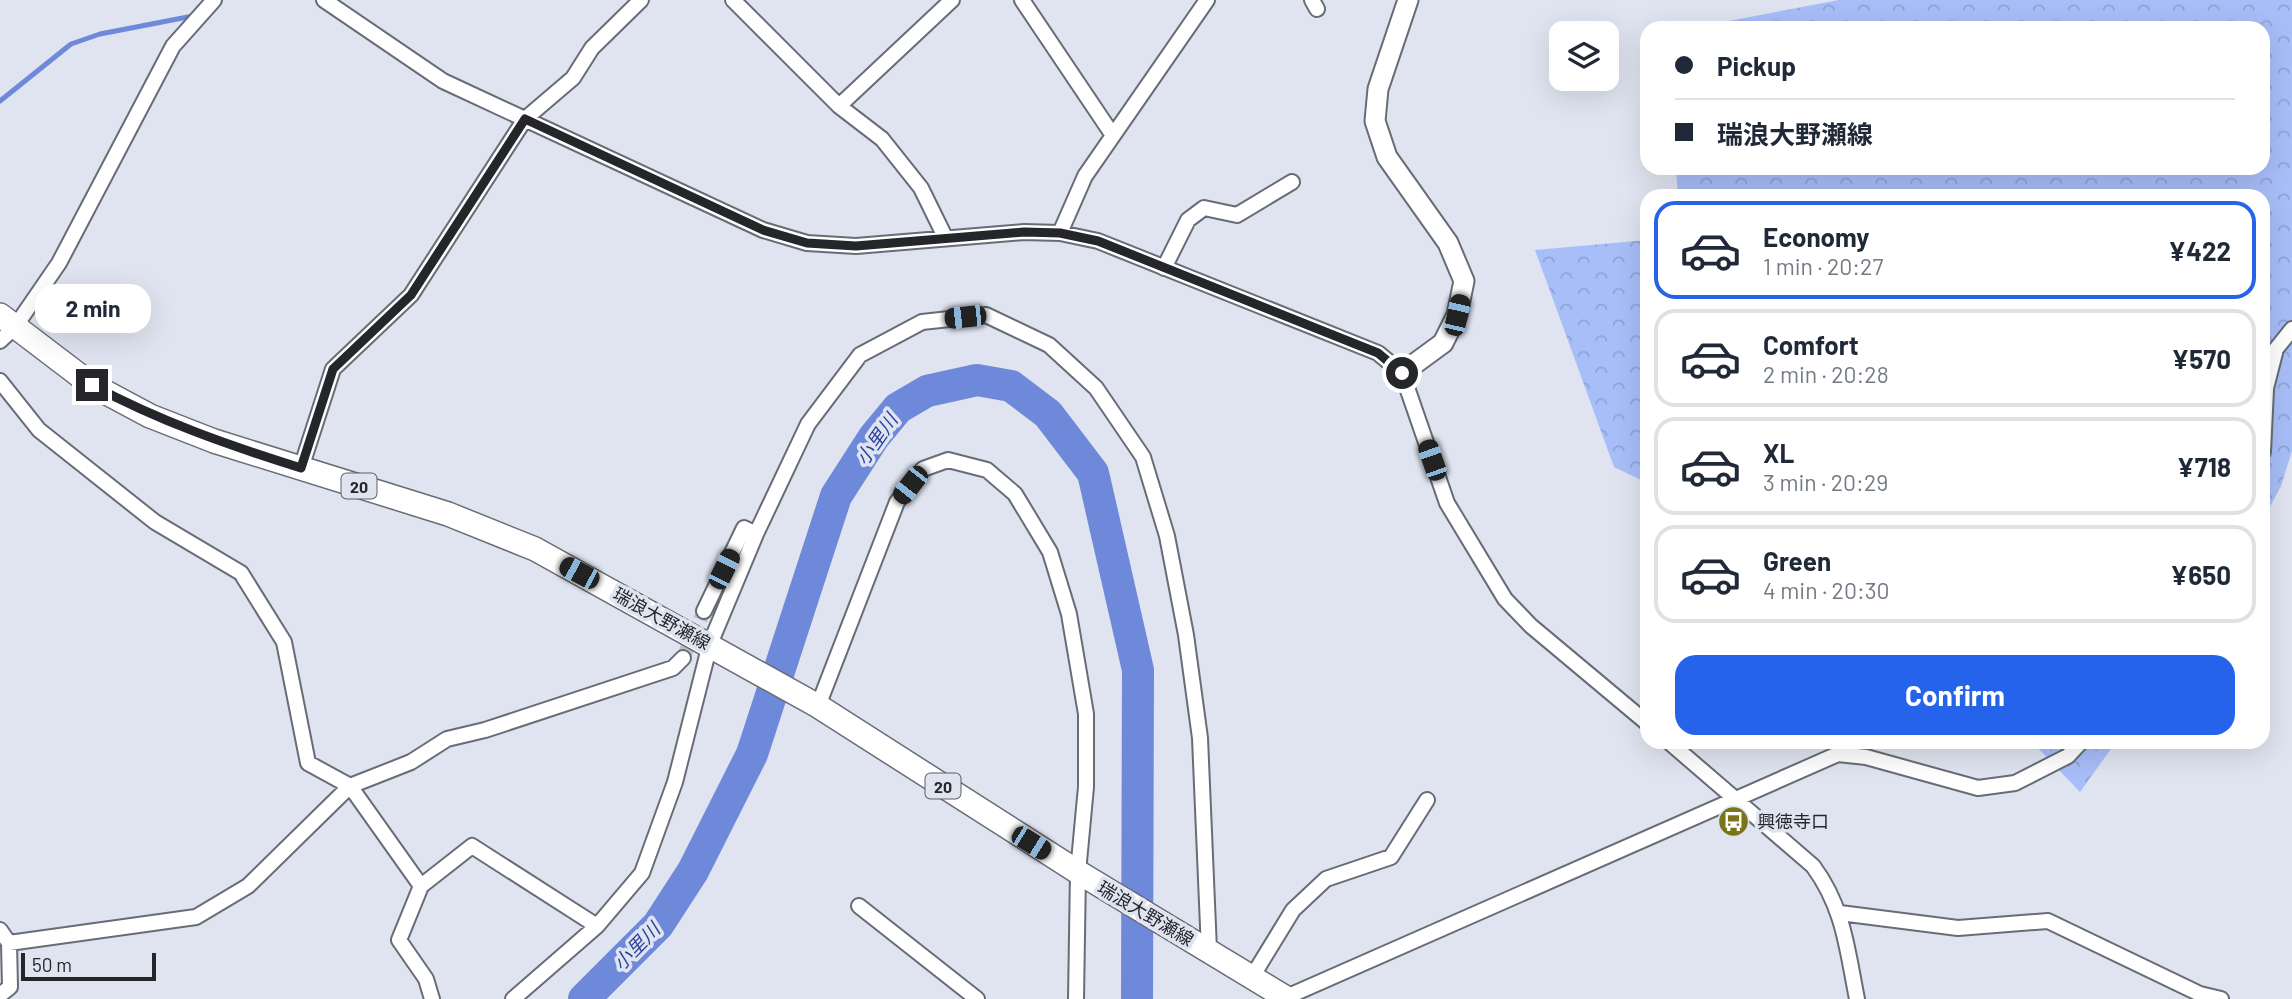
<!DOCTYPE html>
<meta charset="utf-8">
<style>
body{margin:0;font-family:Barlow,"Noto Sans JP",sans-serif;background:#f2f2f3;color:#1f2937;height:100vh;display:flex;flex-direction:column;font-size:26px;white-space:nowrap}
*{box-sizing:border-box;margin:0}
p{font-size:23px;color:#747a83}
.icon{flex:none;width:38px;height:38px;fill:none;stroke:currentColor;stroke-width:2;stroke-linecap:round;stroke-linejoin:round}
.map{position:relative;flex:1;overflow:hidden}
.sheet{position:absolute;left:1640px;top:189px;width:630px;height:560px;display:flex;flex-direction:column;background:#fff;border-radius:21px;box-shadow:0 7px 28px #0002}
.sheet>*{flex:none}
.hud{position:absolute;left:1640px;top:21px;width:630px;height:154px;border-radius:21px;box-shadow:0 7px 28px #0002;display:grid;align-content:center;height:154px;padding:0 35px;background:#fff}
.tools{position:absolute;left:1549px;top:21px;display:grid;gap:14px}
.tools a{display:grid;place-items:center;width:70px;height:70px;border-radius:14px;background:#fff;box-shadow:0 7px 28px #0002;font-size:35px}
.scale{position:absolute;left:21px;bottom:18px;width:135px;box-sizing:border-box;padding-left:7px;border:4px solid #24262a;border-top:0;font-size:19px;line-height:24px;white-space:nowrap;color:#24262a;-webkit-text-stroke:5px #dfe4f0;paint-order:stroke}
.end{position:absolute;width:32px;height:32px;margin:-16px;border:9px solid #24262a;background:#fff;box-shadow:0 0 0 4px #fff}
.from{border-radius:50%}
.bubble{position:absolute;height:49px;border-radius:21px;background:#fff;box-shadow:0 7px 28px #0002;font-size:23px;font-weight:700;line-height:49px;text-align:center}
.car{position:absolute;width:21px;height:42px;margin:-21px -10px;border-radius:9px;box-shadow:0 0 5px 2px #0007;background:linear-gradient(#222 24%,#8ab4d8 0 40%,#222 0 76%,#8ab4d8 0 86%,#222 0)}
.hud b{display:flex;align-items:center;gap:24px;height:66px;font-size:26px}
.hud b+b{border-top:2px solid #e0e1e3}
.hud i{width:18px;height:18px;background:#1f2937}
ul{padding:12px 0 0;list-style:none}
li{display:flex;align-items:center;gap:21px;height:98px;margin:0 14px 10px;padding:0 21px;border:4px solid #e0e1e3;border-radius:21px}
li div{flex:1}
li b{display:block;font-size:26px}
li em{font-style:normal;font-weight:700}
li.selected{border-color:#2563eb}
li>.icon{width:63px;height:63px;stroke-width:1.5}
.action{display:flex;gap:14px;margin-top:auto;padding:14px 35px}
.action a{flex:1;height:80px;border-radius:21px;background:#2563eb;color:#fff;font-size:28px;font-weight:700;line-height:80px;text-align:center}
.map>svg:first-child{display:block}
</style>
<div class="map">
<svg width="2292" height="999" viewBox="0 0 2292 999">
<defs>
<pattern id="forest-crowns" width="20" height="18" patternUnits="userSpaceOnUse" patternTransform="scale(1.75)"><rect width="20" height="18" fill="#a8bef8"/><path d="M2 6a3 3 0 1 1 6 0M12 15a3 3 0 1 1 6 0" fill="none" stroke="#90a3d5"/></pattern>
</defs>
<rect width="100%" height="100%" fill="#dfe4f0"/>
<path fill="url(#forest-crowns)" d="M1839 0H2292V451L2281 486 2263 520V196H1678L1676 168H2263V28H1692Z
M1647 240V483L1614 467 1535 250Z
M2032 742H2116L2080 792Z"/>
<g fill="none" stroke-linecap="round" stroke-linejoin="round">
<path stroke="#6e89d9" stroke-width="5" d="M0 101 71 44 100 34 193 16"/>
<path stroke="#6e89d9" stroke-width="32" d="M584 999 658 925 693 871 752 754 836 496 874 437 898 408 927 391 977 380 1011 386 1048 414 1093 473 1138 670 1137 999"/>
<path stroke="#babec8" stroke-width="14" stroke-dasharray="14 7" stroke-linecap="butt" d="M683 658 704 611"/>
<defs>
<path id="minor" d="M324 0 443 81 763 230 807 243 856 246 1024 232 1060 233 1098 241 1378 353 1402 373 1447 503 1505 599 1531 626 1647 723
M733 0 839 106 882 139 921 188 945 237
M1022 0 1112 134
M1312 0 1317 9
M839 106 952 0
M1060 233 1085 176 1207 0
M1164 268 1188 220 1204 208 1237 215 1292 182
M0 341 15 327 59 263 173 46 214 0
M2263 377 2266 389 2263 452
M0 381 39 430 155 522 241 573 284 642 308 763 350 786 248 886 196 917 9 943 0 930
M2266 388 2276 349 2292 329
M301 468 333 369 411 295 525 119 573 78 592 48 641 0
M704 611 744 528 756 534
M818 706 897 502 923 469 948 460 987 470 1015 494 1050 552 1069 614 1086 714V787L1078 872 1076 999
M1669 742 1813 866C1844 908 1847 949 1857 999
M421 886 350 786 411 762 447 739 485 730 673 668 683 658
M859 906 977 999
M1840 913 1958 928 2048 921 2200 994 2221 999
M1252 977 1293 910 1326 879 1391 857 1427 800
M0 995 10 987 9 943
M432 999 426 979 399 940 421 886 472 846 597 926
M513 999 597 926 642 873 675 782 710 644 756 534 808 424 860 355 922 322 986 315 1049 345 1096 388 1143 457 1167 536 1186 635 1200 738 1209 950
M1282 999 1838 754 1866 757 1978 788 2015 783 2068 756 2081 742"/>
<path id="tertiary" d="M1402 373 1443 343 1457 315 1464 281 1448 243 1387 157 1375 121 1378 89 1408 0"/>
<path id="primary" d="M0 315 92 385 150 416 214 441 448 514 535 549 818 706 1078 872 1288 999"/>
</defs>
<use href="#minor" stroke="#676c76" stroke-width="18"/>
<use href="#tertiary" stroke="#676c76" stroke-width="23"/>
<use href="#primary" stroke="#676c76" stroke-width="26"/>
<use href="#minor" stroke="#fff" stroke-width="14"/>
<use href="#tertiary" stroke="#fff" stroke-width="19"/>
<use href="#primary" stroke="#fff" stroke-width="23"/>
</g>
<g fill="none" stroke-linecap="round" stroke-linejoin="round">
<path stroke="#24262a" stroke-width="9" d="M92 385C159 421 228 445 301 468L333 369 411 295 525 119 763 230 807 243 856 246 1024 232 1060 233 1098 241 1378 353 1402 373"/>
</g>
<defs>
<symbol id="bus-disc" viewBox="-11 -11 22 22"><circle r="9.5" fill="#7c7418" stroke="#dfe4f0"/><path d="M-5-6H5V4H4V6H2V4H-2V6H-4V4H-5ZM-3.5-4V0h7V-4ZM-3.5 1.2v1.5H-2V1.2ZM2 1.2v1.5H3.5V1.2Z" fill="#fff"/></symbol>
</defs>
<g fill-rule="evenodd">
<use href="#bus-disc" x="1716" y="804" width="35" height="35"/>
</g>
<g text-anchor="middle" dominant-baseline="central" stroke-width="7" stroke-linejoin="round" paint-order="stroke">
<g fill="#dfe4f0" stroke="#5c5f65" stroke-width="2">
<rect x="341.5" y="473.5" width="35" height="25" rx="5"/>
<rect x="925.5" y="773.5" width="35" height="25" rx="5"/>
</g>
<g font-size="16" font-weight="bold" fill="#24262a">
<text x="359" y="486">20</text>
<text x="943" y="786">20</text>
</g>
<g font-size="18" fill="#24262a" stroke="#dfe4f0">
<text transform="translate(662 618) rotate(29)">瑞浪大野瀬線</text>
<text transform="translate(1146 913) rotate(31)">瑞浪大野瀬線</text>
</g>
<g font-size="18" fill="#24262a" stroke="#dfe4f0" text-anchor="start">
<text x="1757" y="821">興徳寺口</text>
</g>
<g font-size="19" font-style="italic" fill="#2a419e" stroke="#dfe4f0">
<text transform="translate(876 439) rotate(-55)">小里川</text>
<text transform="translate(636 946) rotate(-46)">小里川</text>
</g>
</g>
</svg>
<div class="tools">
<a><svg class="icon" aria-label="layers" viewBox="0 0 24 24"><path d="M12 4l9 5-9 5-9-5zM3 14l9 5 9-5"/></svg></a>
</div>
<div class="scale">50 m</div>
<i class="end from" style="left:1402px;top:373px"></i>
<i class="end" style="left:92px;top:385px"></i>
<div class="bubble" style="left:35px;top:284px;width:116px">2 min</div>
<i class="car" style="left:1457px;top:315px;rotate:13deg"></i>
<i class="car" style="left:965px;top:317px;rotate:264deg"></i>
<i class="car" style="left:1432px;top:460px;rotate:341deg"></i>
<i class="car" style="left:910px;top:485px;rotate:218deg"></i>
<i class="car" style="left:724px;top:569px;rotate:26deg"></i>
<i class="car" style="left:579px;top:573px;rotate:298deg"></i>
<i class="car" style="left:1031px;top:843px;rotate:122deg"></i>
<div class="hud">
<b><i class="from"></i>Pickup</b>
<b><i></i>瑞浪大野瀬線</b>
</div>
<section class="sheet">
<ul>
<li class="selected"><svg class="icon" aria-label="car" viewBox="0 0 24 24"><path d="M5 17H2v-5l4-1 3-4h7l3 4 3 1v5h-3M9 17h6M6 11h13"/><circle cx="7" cy="17" r="2"/><circle cx="17" cy="17" r="2"/></svg><div><b>Economy</b><p>1 min · 20:27</p></div><em>¥422</em></li>
<li><svg class="icon" aria-label="car" viewBox="0 0 24 24"><path d="M5 17H2v-5l4-1 3-4h7l3 4 3 1v5h-3M9 17h6M6 11h13"/><circle cx="7" cy="17" r="2"/><circle cx="17" cy="17" r="2"/></svg><div><b>Comfort</b><p>2 min · 20:28</p></div><em>¥570</em></li>
<li><svg class="icon" aria-label="car" viewBox="0 0 24 24"><path d="M5 17H2v-5l4-1 3-4h7l3 4 3 1v5h-3M9 17h6M6 11h13"/><circle cx="7" cy="17" r="2"/><circle cx="17" cy="17" r="2"/></svg><div><b>XL</b><p>3 min · 20:29</p></div><em>¥718</em></li>
<li><svg class="icon" aria-label="car" viewBox="0 0 24 24"><path d="M5 17H2v-5l4-1 3-4h7l3 4 3 1v5h-3M9 17h6M6 11h13"/><circle cx="7" cy="17" r="2"/><circle cx="17" cy="17" r="2"/></svg><div><b>Green</b><p>4 min · 20:30</p></div><em>¥650</em></li>
</ul>
<div class="action"><a>Confirm</a></div>
</section>
</div>
